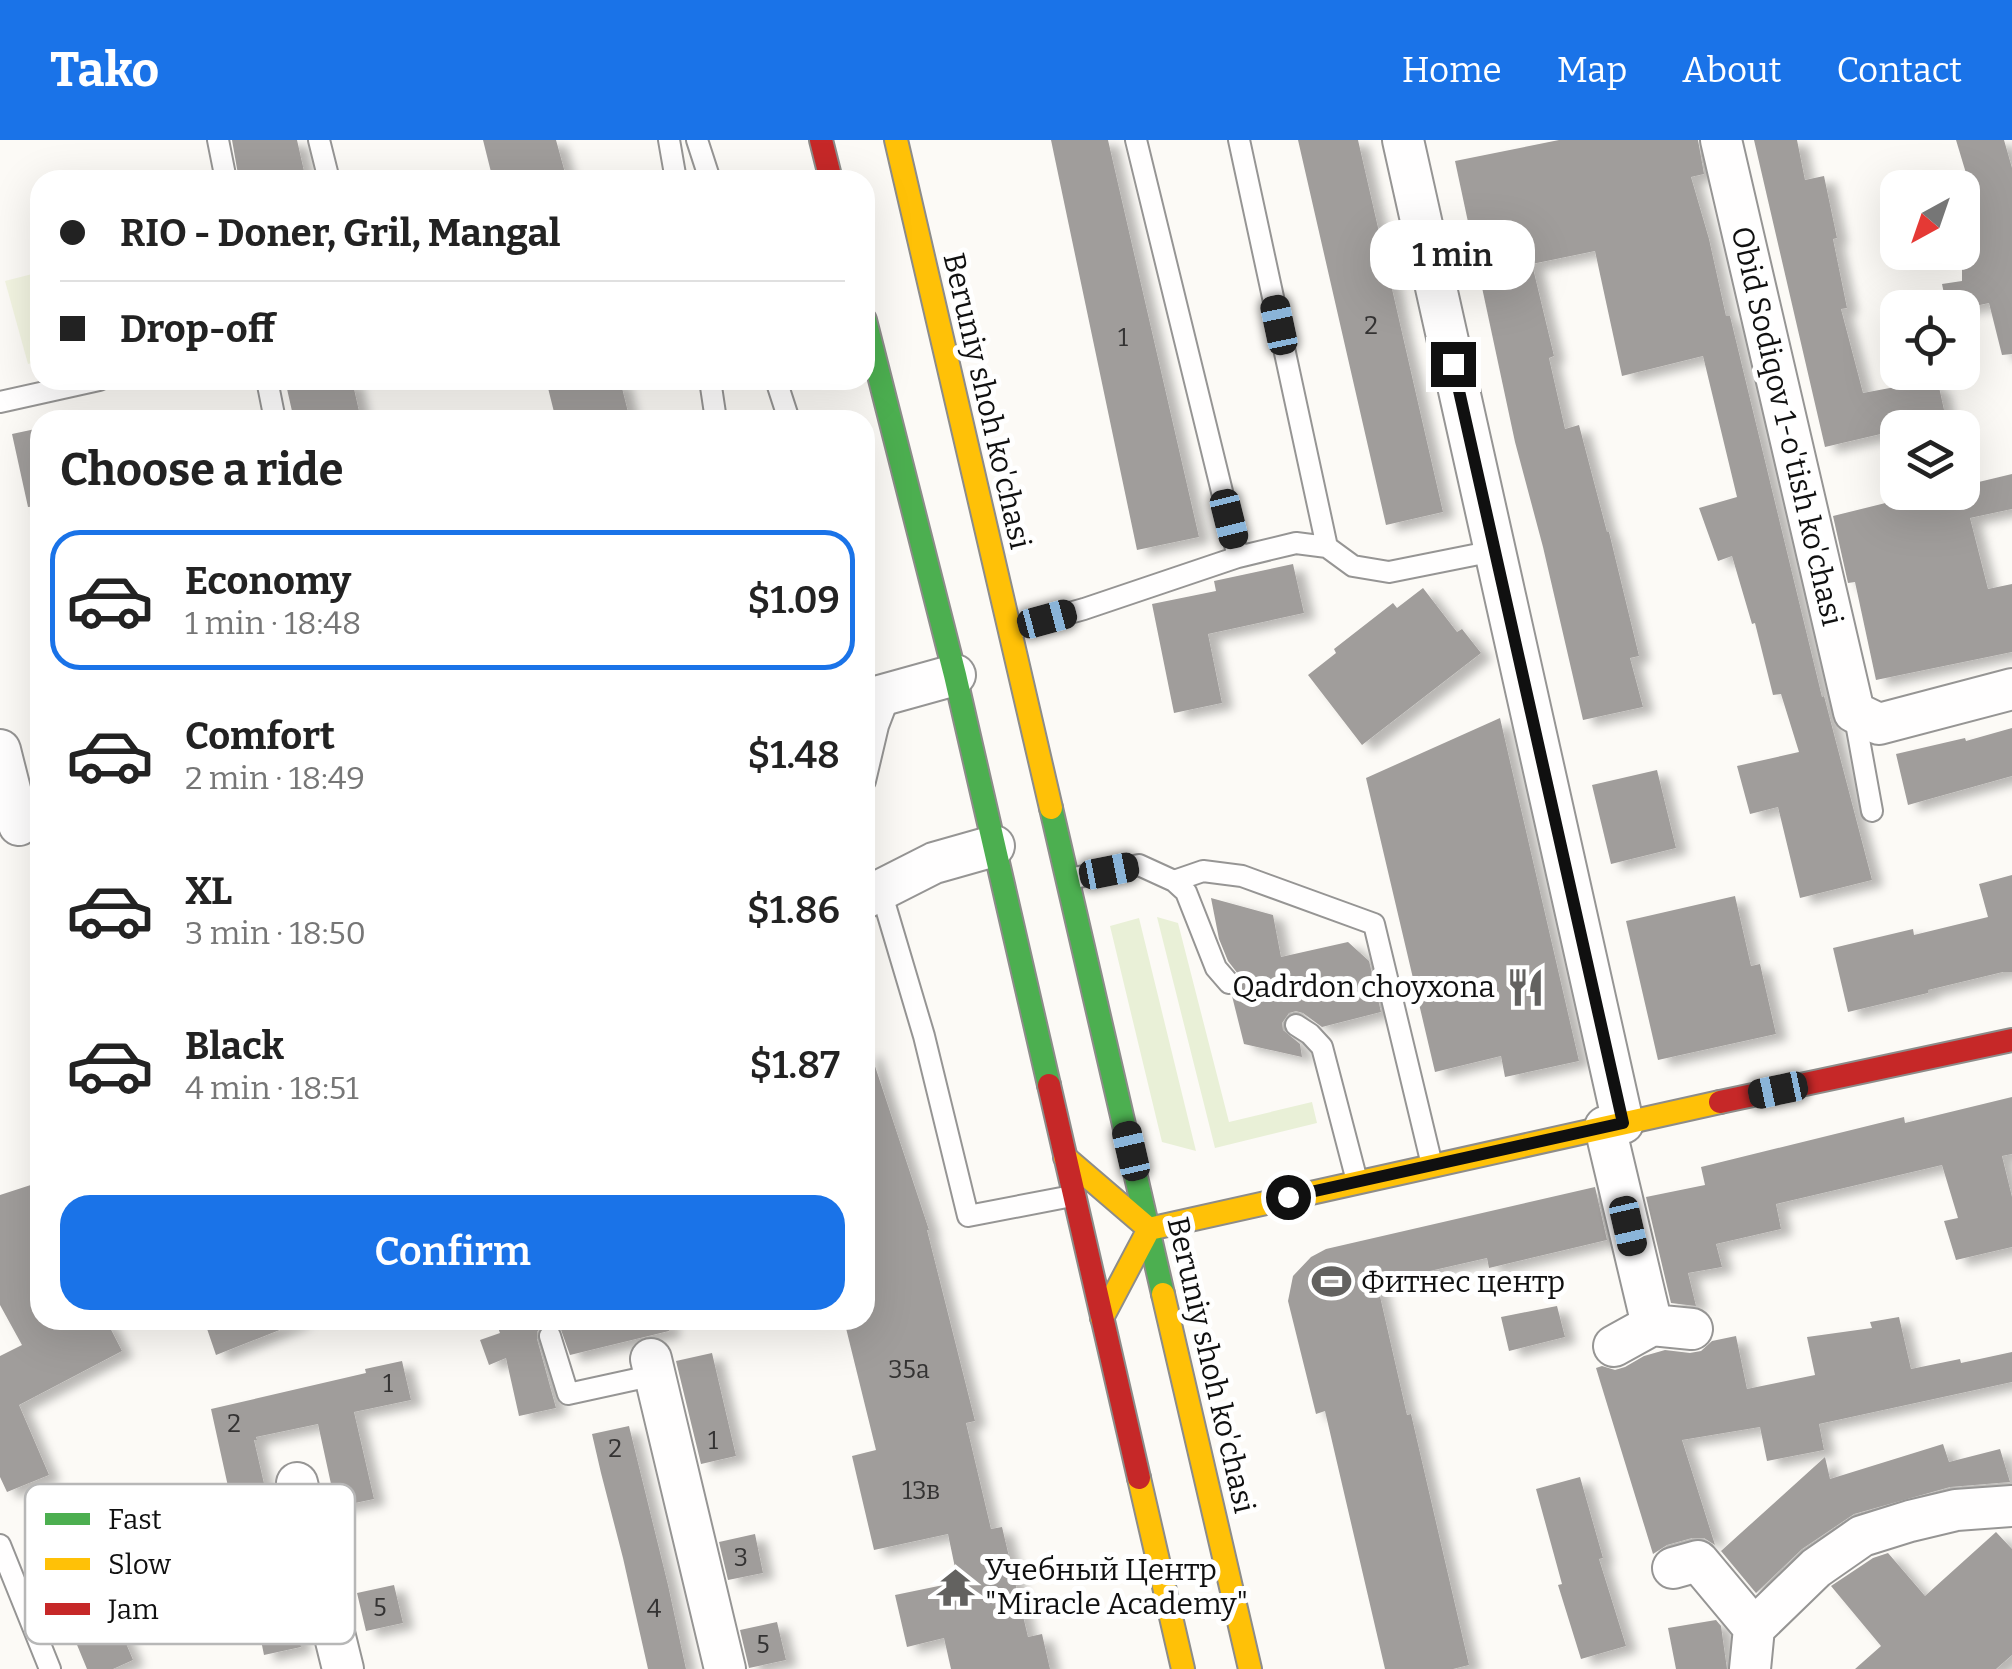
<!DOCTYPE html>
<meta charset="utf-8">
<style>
body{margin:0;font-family:Bitter,serif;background:#f2f2f2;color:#222;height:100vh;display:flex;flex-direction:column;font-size:38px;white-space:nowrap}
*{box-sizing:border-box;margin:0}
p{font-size:32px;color:#767676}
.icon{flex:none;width:55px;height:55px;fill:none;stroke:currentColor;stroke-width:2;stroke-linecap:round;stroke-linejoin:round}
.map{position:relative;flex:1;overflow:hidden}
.panel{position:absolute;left:30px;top:270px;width:845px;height:920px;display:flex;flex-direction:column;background:#fff;border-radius:30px;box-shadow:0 10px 40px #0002}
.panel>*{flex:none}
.top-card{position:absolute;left:30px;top:30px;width:845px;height:220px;border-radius:30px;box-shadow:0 10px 40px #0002;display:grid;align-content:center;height:220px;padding:0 30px;background:#fff}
.needle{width:65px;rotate:220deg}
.tools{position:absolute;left:1880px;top:30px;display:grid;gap:20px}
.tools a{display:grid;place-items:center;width:100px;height:100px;border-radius:20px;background:#fff;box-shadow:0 10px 40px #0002;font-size:50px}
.end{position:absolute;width:45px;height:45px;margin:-22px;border:12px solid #101010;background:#fff;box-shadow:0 0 0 5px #fff}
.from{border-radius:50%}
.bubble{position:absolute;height:70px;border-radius:30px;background:#fff;box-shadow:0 10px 40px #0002;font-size:32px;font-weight:600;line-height:70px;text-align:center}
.car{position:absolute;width:30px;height:60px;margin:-30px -15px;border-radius:12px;box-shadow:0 0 8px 2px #0007;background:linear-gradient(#222 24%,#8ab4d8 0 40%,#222 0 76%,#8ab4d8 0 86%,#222 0)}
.top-card b{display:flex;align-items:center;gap:35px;height:95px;font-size:38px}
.top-card b+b{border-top:2px solid #e0e0e0}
.top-card i{width:25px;height:25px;background:#222}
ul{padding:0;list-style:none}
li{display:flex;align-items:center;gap:30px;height:140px;margin:0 20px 15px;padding:0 10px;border:5px solid transparent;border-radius:30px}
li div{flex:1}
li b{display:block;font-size:38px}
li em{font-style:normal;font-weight:600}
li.active{border-color:#1a73e8}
li>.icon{width:90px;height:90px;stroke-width:1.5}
h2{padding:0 30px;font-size:45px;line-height:120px}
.primary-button{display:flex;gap:20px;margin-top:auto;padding:20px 30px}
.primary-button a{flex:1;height:115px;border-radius:30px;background:#1a73e8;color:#fff;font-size:40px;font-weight:600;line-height:115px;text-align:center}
header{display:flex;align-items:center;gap:60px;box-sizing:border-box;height:140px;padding:0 50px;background:#1a73e8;color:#fff}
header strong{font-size:48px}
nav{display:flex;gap:55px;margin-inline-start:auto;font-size:35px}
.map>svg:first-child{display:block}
</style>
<header>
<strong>Tako</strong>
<nav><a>Home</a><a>Map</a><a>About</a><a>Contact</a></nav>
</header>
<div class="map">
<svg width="2012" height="1529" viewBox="0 0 2012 1529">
<defs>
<filter id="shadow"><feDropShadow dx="11" dy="6" stdDeviation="5" flood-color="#0004"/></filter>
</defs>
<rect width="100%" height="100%" fill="#fcfaf6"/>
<path fill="#e9f0d7" d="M1157 777 1178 783 1229 982 1312 962 1317 983 1215 1008Z
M1139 778 1196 1011 1162 1002 1110 786Z"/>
<path fill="#f2f4e1" d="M40 132V221L28 224 5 141Z"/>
<path fill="#a09d9b" filter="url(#shadow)" d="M232 0H297L306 40H239Z
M483 0H556L567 40H493Z
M1051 0H1108L1199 397 1137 410Z
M1298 0H1358L1443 372 1386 385Z
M1559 0H1698L1704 34 1691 37 1709 99 1726 176H1730L1822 557 1824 556 1872 740 1800 758 1778 667 1750 674 1737 626 1799 612 1781 554 1773 555 1755 483 1752 484 1732 416 1718 421 1699 368 1737 357 1703 216 1622 236 1595 111 1532 124 1554 216 1549 218 1565 289 1579 285 1607 392H1609L1639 516 1630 518 1643 567 1583 580 1543 407 1515 302 1455 21Z
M1754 0H1797L1805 40 1824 36 1837 98 1833 99 1847 168 1841 169 1863 253 1933 240 1934 247H1939L1946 279 1910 288H1898V290L1825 307Z
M1956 0H2004L2012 28V214L2002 215 1989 163 1966 168H1947L1942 144 1962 141V77L1978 73Z
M285 240H352L361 280H294Z
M546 240H620L630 280H556Z
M40 288V366L28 367 12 294Z
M2012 334V369L1970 378 1988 449 2012 444V512L1876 540 1855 442 1848 443 1833 376 1930 352H1962V346Z
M1293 424 1304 473 1208 494 1222 563 1174 573 1152 464 1216 451 1214 441Z
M1423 448 1457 492 1462 489 1481 513 1362 605 1308 535 1336 513 1334 509 1393 463 1397 468Z
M1500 578 1579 921 1505 937 1501 916 1435 932 1366 638Z
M2012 588V636L1908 665 1896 614 1965 598 1966 601Z
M1657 630 1676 708 1611 724 1592 645Z
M2012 735V832H2003L1928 850V853L1848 872 1833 808 1913 789 1914 795 1988 777 1979 744Z
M1735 756 1751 826 1760 824 1776 894 1658 920 1626 781Z
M1211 758 1273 775 1281 817 1348 802 1369 821 1381 872 1322 887 1303 873 1296 871 1289 873 1282 883 1283 890 1300 904 1302 917 1244 904 1232 856 1242 848V839L1228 821 1219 799Z
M870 911 929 1090H927L975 1281 966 1283 991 1389 1002 1387 1028 1497 1042 1494 1050 1529H951L944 1498 907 1507 895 1455 958 1442 948 1394 874 1410 852 1316 876 1310 844 1180H865V912Z
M2012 957V1014L2002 1016 2012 1057V1107L1956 1120 1944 1081 1958 1078 1942 1025 1776 1064 1781 1089 1716 1104 1722 1127 1688 1133 1696 1166 1671 1163 1646 1057 1705 1045 1701 1027 1904 977 1905 983Z
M40 1042V1180H106L122 1211 19 1265 49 1335 7 1352 0 1337V1216L22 1205 0 1165V1055Z
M1595 1047 1607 1100 1489 1128 1487 1118 1377 1143 1407 1275 1411 1274 1469 1525 1453 1529H1385L1325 1271 1316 1274 1288 1161 1293 1136 1311 1117 1326 1109Z
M1557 1166 1565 1197 1509 1211 1501 1177Z
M1899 1177 1911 1229 1960 1219 1961 1223 2012 1212V1242L1819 1284 1824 1310 1767 1321 1760 1287 1682 1300 1715 1405 1704 1398H1692L1667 1405 1653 1414 1596 1228 1602 1226 1615 1230 1625 1227 1644 1216 1665 1210 1690 1213 1701 1211 1712 1201 1736 1196 1747 1249 1815 1235 1807 1197 1872 1188 1870 1182Z
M204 1180H300V1182L216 1215Z
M495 1180H668L669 1191 570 1215 560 1187 554 1183H545L537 1192V1199L556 1268 519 1276 506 1218 489 1225 480 1200 500 1193Z
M712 1213 736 1316 701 1324 676 1221Z
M402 1221 411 1260 354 1272 374 1359 336 1367 318 1284 256 1297 257 1300H254L280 1413 282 1412 301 1507 264 1515 256 1476H258L238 1390H236L227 1352 229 1351 211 1269 366 1233 365 1229Z
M629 1286 668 1445 686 1529H648L623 1418 601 1333 592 1294Z
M1943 1304 1949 1322 2000 1309 2010 1342 1950 1347 1854 1374 1802 1409 1756 1453 1721 1411 1825 1317 1830 1339Z
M1580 1337 1603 1418 1599 1419 1626 1506 1581 1519 1558 1445 1562 1444 1536 1349Z
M1996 1392 2012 1409V1515L1996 1529H1855L1881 1506 1831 1446 1873 1418 1888 1413 1925 1456Z
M755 1394 763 1433 728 1440 719 1402Z
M394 1445 403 1483 366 1491 357 1453Z
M1716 1480 1721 1486 1727 1529H1676L1668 1488Z
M117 1482 133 1520 113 1529H87L75 1500Z
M777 1482 786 1520 749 1528 740 1490Z"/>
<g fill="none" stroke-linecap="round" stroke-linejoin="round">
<defs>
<path id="lane" d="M218 0 226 40
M319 0 329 40
M669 0 676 40
M697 0 710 40
M1136 0 1238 417
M1239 0 1327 407
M267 240 275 280
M710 240 716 280
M776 240 789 280
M0 262 99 240
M1012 489 1084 469 1238 417 1296 403 1327 407 1353 426 1389 432 1494 411
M1854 572 1872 671
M865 641 878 586 891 552
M1069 739 1139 725 1174 741 1186 752 1216 828 1229 843
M1174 741 1203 731 1242 736 1374 784 1432 1025
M880 748 924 896 968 1076 1072 1056
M1296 885 1310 894 1322 907 1357 1041
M550 1196 568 1254 655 1235
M0 1405 50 1529"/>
<path id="street" d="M1403 0 1623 983
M1721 0 1854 572 1879 584 2012 549
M865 560 955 535
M0 610 19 685
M865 758 934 723 994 706
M1605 987 1652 1185
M1614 1206 1652 1185 1692 1189
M651 1219 725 1529
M297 1343 343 1529
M1673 1428 1698 1421 1754 1488
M1750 1529 1754 1488 1816 1428 1862 1396 1910 1381 1956 1370 2012 1366"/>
<path id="fast" d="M865 180 955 535 1049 945
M1051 668 1163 1154"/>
<path id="slow" d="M896 0 1051 668
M1065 1017 1149 1089
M1163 1154 1250 1529
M1102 1178 1149 1089 1720 962
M1139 1338 1183 1529"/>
<path id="jam" d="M821 0 831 40
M1049 945 1139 1338
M1720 962 2012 900"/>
</defs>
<use href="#lane" stroke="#969594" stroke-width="24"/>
<use href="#street" stroke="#969594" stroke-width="44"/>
<use href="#fast" stroke="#8d8c8a" stroke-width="26"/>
<use href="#slow" stroke="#8d8c8a" stroke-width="26"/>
<use href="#jam" stroke="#8d8c8a" stroke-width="26"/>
<use href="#lane" stroke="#fffefe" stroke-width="20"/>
<use href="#street" stroke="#fffefe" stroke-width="40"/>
<use href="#fast" stroke="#4caf50" stroke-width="22"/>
<use href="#slow" stroke="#ffc107" stroke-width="22"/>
<use href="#jam" stroke="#c62828" stroke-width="22"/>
</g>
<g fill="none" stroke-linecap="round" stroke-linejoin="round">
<path stroke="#101010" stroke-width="12" d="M1288 1057 1623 983 1453 224"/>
</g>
<defs>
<symbol id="restaurant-bare" viewBox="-9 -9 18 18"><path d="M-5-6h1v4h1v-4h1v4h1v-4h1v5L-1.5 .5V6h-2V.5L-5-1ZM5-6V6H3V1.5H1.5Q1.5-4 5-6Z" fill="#636260" stroke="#fff" stroke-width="2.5" paint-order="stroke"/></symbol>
<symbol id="stadium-bare" viewBox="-9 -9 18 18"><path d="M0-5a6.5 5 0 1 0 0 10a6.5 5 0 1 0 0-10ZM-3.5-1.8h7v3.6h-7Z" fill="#636260" stroke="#fff" stroke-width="2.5" paint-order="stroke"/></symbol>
<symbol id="temple-bare" viewBox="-9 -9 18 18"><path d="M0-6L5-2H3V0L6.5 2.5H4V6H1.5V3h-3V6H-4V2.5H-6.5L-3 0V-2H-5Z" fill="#636260" stroke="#fff" stroke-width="2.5" paint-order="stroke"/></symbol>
</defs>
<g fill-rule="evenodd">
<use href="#restaurant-bare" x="1498" y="820" width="55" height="55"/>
<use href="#stadium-bare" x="1304" y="1114" width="55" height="55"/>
<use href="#temple-bare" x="928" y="1420" width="55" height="55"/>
</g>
<g text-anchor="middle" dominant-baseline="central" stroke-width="10" stroke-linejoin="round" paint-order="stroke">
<g font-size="25" fill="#343333">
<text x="1371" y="186">2</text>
<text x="1123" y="198">1</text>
<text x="909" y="1230">35a</text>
<text x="388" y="1244">1</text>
<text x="234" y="1284">2</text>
<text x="713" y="1301">1</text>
<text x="615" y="1309">2</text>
<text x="921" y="1351">13в</text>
<text x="741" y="1418">3</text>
<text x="380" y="1468">5</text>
<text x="654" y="1469">4</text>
<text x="763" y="1505">5</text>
</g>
<g font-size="30" fill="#101010" stroke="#fff">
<text transform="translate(987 261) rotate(77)">Beruniy shoh ko'chasi</text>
<text transform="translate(1787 286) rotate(77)">Obid Sodiqov 1-o'tish ko'chasi</text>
<text transform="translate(1211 1225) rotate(77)">Beruniy shoh ko'chasi</text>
</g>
<g font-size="30" fill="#101010" stroke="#fff" text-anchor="start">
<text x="1495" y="847" text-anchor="end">Qadrdon choyxona</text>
<text x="1361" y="1142">Фитнес центр</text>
<text x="985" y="1430">Учебный Центр<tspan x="985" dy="34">"Miracle Academy"</tspan></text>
</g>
</g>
<rect x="25" y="1344" width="330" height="160" rx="15" fill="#fff" stroke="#b7b7b7" stroke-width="2.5"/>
<rect x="45" y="1373" width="45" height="12" fill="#4caf50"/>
<rect x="45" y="1418" width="45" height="12" fill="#ffc107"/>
<rect x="45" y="1463" width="45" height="12" fill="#c62828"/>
<g font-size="28" fill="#101010">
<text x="108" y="1389">Fast</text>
<text x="108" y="1434">Slow</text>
<text x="108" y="1479">Jam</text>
</g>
</svg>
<div class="tools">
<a><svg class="needle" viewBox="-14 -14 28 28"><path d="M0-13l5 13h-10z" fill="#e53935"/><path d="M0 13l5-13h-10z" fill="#767676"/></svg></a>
<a><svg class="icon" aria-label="locate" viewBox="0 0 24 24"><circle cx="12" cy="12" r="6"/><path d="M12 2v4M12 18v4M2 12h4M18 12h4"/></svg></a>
<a><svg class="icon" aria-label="layers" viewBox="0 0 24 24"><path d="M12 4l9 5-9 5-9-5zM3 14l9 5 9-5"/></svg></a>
</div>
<i class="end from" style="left:1288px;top:1057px"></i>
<i class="end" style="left:1453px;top:224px"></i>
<div class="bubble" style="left:1370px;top:80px;width:165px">1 min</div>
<i class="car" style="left:1279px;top:185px;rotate:348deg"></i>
<i class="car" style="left:1229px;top:379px;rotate:166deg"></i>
<i class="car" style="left:1047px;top:479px;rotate:75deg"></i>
<i class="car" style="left:1109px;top:731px;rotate:79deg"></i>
<i class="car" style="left:1778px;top:950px;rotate:258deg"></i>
<i class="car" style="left:1131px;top:1011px;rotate:347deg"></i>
<i class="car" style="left:1628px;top:1086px;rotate:167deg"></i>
<div class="top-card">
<b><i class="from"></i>RIO - Doner, Gril, Mangal</b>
<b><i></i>Drop-off</b>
</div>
<section class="panel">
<h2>Choose a ride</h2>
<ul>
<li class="active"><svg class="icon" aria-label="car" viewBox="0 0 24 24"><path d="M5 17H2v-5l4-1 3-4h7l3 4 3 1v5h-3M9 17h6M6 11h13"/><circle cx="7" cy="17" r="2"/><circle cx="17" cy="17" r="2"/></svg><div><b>Economy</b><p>1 min · 18:48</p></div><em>$1.09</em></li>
<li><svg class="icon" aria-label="car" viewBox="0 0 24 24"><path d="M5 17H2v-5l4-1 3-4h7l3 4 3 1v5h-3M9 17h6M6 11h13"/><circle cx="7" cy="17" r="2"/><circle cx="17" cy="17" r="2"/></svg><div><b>Comfort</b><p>2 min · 18:49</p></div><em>$1.48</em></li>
<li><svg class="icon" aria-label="car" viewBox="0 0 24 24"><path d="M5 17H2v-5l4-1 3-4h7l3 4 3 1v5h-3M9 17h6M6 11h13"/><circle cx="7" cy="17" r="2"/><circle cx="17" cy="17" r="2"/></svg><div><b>XL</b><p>3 min · 18:50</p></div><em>$1.86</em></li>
<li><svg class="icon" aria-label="car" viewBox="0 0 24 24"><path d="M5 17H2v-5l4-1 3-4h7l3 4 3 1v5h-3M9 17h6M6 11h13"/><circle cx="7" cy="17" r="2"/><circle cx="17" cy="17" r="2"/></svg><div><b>Black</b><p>4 min · 18:51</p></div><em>$1.87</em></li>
</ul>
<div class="primary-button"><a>Confirm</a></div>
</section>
</div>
